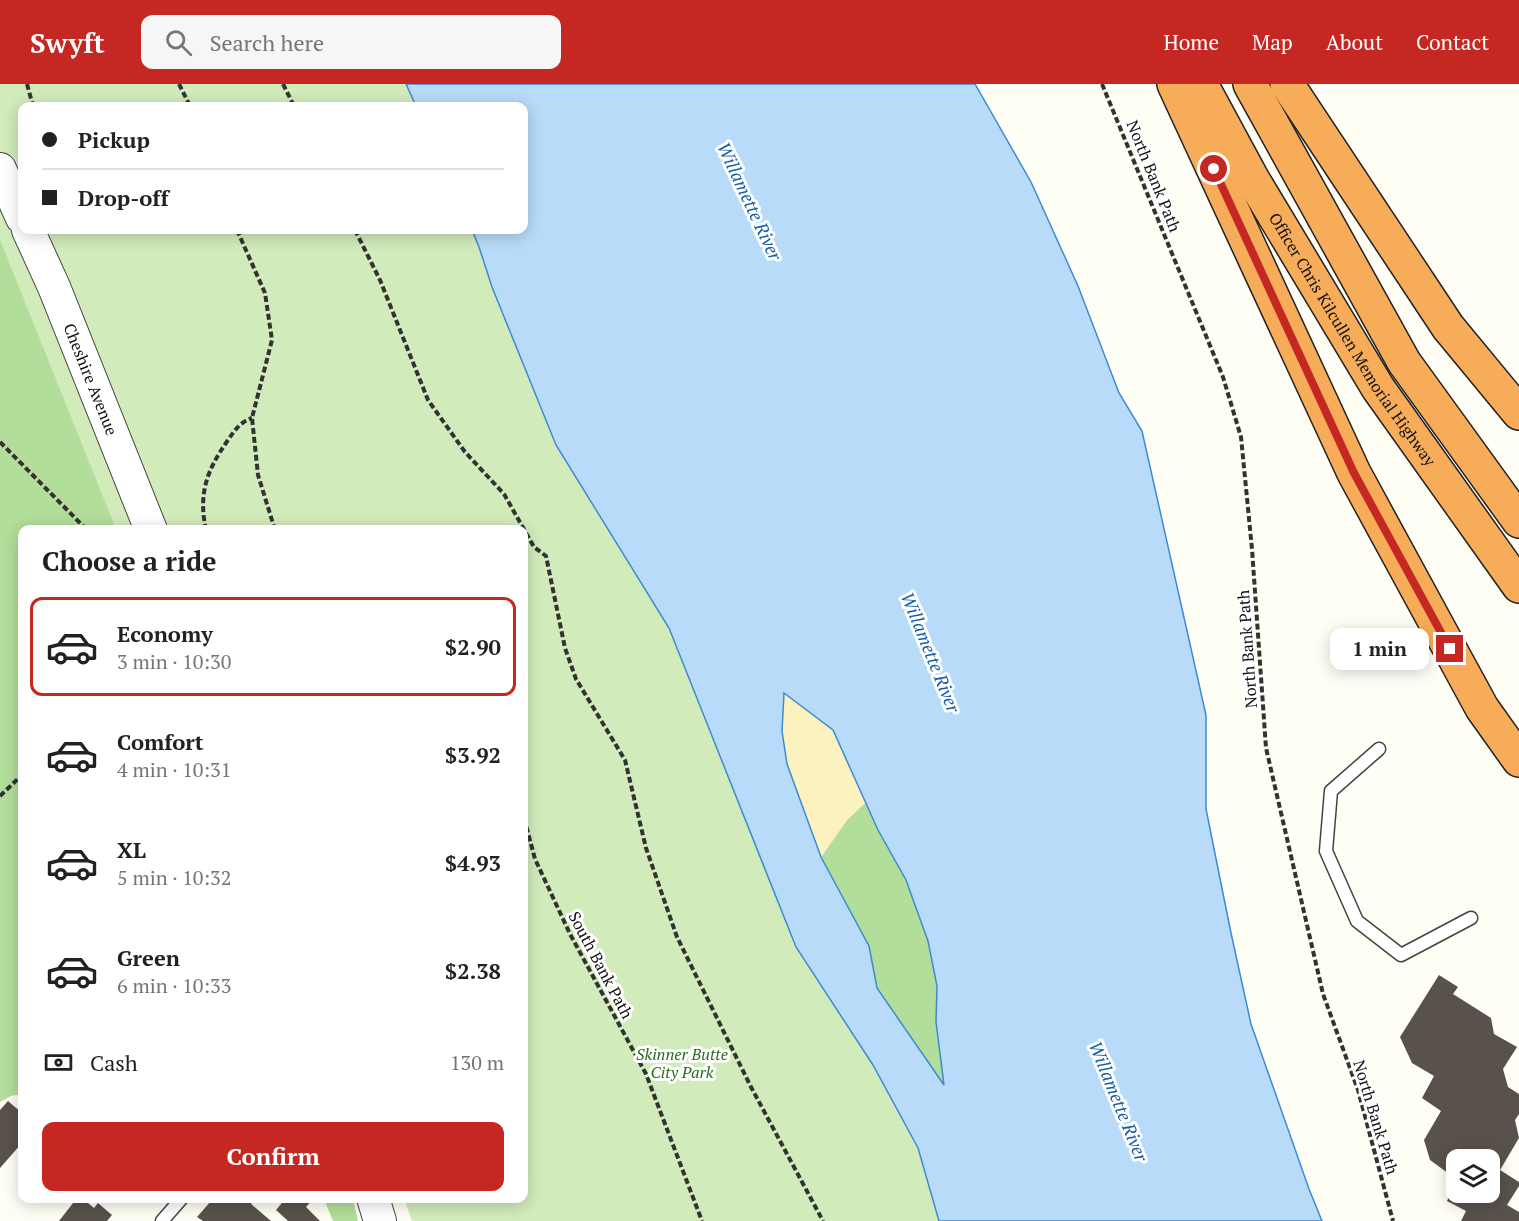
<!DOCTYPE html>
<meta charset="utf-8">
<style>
body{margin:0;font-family:"PT Serif",serif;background:#f6f6f6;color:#202124;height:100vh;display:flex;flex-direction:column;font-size:22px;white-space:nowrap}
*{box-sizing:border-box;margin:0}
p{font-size:20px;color:#757577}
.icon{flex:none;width:33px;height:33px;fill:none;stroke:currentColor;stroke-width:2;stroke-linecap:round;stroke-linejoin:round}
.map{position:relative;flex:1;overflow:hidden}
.panel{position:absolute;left:18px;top:441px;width:510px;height:678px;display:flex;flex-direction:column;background:#fff;border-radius:12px;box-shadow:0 3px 15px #0003}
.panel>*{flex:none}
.hud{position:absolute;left:18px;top:18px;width:510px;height:132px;border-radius:12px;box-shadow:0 3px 15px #0003;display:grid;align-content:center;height:132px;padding:0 24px;background:#fff}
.controls{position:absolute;left:1446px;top:1065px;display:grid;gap:12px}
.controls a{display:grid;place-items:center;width:54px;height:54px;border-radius:12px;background:#fff;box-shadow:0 3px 15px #0003;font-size:30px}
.end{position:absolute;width:27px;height:27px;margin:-14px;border:8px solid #c52723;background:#fff;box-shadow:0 0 0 3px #fff}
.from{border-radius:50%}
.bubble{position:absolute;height:42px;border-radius:12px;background:#fff;box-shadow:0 3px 15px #0003;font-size:20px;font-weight:600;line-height:42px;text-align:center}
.hud b{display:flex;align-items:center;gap:21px;height:57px;font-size:22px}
.hud b+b{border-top:2px solid #e0e0e0}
.hud i{width:15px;height:15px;background:#202124}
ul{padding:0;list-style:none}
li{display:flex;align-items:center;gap:18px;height:99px;margin:0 12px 9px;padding:0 12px;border:3px solid transparent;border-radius:12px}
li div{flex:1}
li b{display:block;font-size:22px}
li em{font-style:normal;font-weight:600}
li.selected{border-color:#c52723}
li>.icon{width:54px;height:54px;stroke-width:1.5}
h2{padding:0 24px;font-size:27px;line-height:72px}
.pay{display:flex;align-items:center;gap:15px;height:66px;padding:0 24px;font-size:22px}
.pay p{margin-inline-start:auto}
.primary-button{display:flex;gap:12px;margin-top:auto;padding:12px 24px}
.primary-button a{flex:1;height:69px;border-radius:12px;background:#c52723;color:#fff;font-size:24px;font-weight:600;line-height:69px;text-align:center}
header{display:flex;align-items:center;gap:36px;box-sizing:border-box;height:84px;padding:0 30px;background:#c52723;color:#fff}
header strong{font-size:28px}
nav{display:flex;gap:33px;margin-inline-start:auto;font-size:21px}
.search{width:420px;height:54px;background:#f6f6f6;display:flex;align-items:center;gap:15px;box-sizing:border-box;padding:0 21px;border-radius:12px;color:#757577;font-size:22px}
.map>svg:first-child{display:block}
</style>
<header>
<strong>Swyft</strong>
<div class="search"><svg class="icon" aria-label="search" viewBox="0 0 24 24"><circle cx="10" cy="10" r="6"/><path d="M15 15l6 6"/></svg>Search here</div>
<nav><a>Home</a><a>Map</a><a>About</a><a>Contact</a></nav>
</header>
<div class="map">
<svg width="1519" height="1137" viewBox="0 0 1519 1137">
<rect width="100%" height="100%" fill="#fffef4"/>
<path fill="#d1ebbb" d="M0 0H406L416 22H22V146H472L479 163 492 203 556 361 669 544 796 863 873 981 918 1065 939 1137H412L404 1115 524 1114V446H22L0 887Z"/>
<path fill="#b3dd9a" d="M0 156 116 445 22 446V1010L11 1012 0 1018Z
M866 718 878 746 906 796 928 857 937 902 936 938 945 1003 877 904 869 862 821 773 847 736Z
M324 1115H353L358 1137H333Z"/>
<path fill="#fcf2bf" d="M784 608 833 646 866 718 847 736 821 773 787 680 782 647Z"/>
<path fill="#b7dbf8" stroke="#3c8bd1" stroke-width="1.5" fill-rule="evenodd" d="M406 0H975L1031 98 1078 202 1119 309 1142 347 1206 631V725L1231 849 1251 940 1309 1105 1322 1137H939L918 1064 873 981 796 863 669 544 556 361 492 203 479 163 472 146H524V22H416ZM784 609 833 646 878 746 906 796 928 857 937 902 936 938 944 1001 877 904 869 862 821 773 787 680 782 647Z"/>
<path fill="#59524c" d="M1439 891 1458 903 1453 910 1491 934 1494 950 1517 963 1503 985 1508 1003 1519 1010V1030L1515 1036 1519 1054 1500 1086 1519 1098V1102L1507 1121 1519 1128V1137H1461L1466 1127 1447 1117 1456 1098V1108H1490V1076H1456V1095L1430 1076 1424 1056 1441 1027 1422 1014 1434 992 1412 979 1400 953Z
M8 1017 22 1029V1059L0 1084V1026Z
M77 1114H82L94 1124 98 1119 112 1131 107 1137H59Z
M208 1114H256L251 1120 271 1137H203L197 1133 211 1117Z
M286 1114H314L306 1123 320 1137H288L276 1126Z"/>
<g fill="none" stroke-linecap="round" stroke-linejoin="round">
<defs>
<path id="service" d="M1379 665 1331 707 1326 767 1357 837 1401 871 1471 834
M162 1137 182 1114"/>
<g id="tertiary">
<path d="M0 85 22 134"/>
<path id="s1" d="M28 146 54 203 151 446"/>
<path d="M373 1114 380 1137"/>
</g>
<g id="motorway">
<path d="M1174 0 1354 389 1482 624 1519 676"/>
<path id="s2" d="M1201 0 1253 96 1378 304 1519 502"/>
<path d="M1250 0 1404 278 1519 437"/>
<path d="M1287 0 1448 243 1519 329"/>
</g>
</defs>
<use href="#service" stroke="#434343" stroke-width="15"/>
<use href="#tertiary" stroke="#434343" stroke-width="34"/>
<use href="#motorway" stroke="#212121" stroke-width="36"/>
<path stroke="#323232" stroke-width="4" stroke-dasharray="6 3" stroke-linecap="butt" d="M27 0 33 22
M179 0 190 22
M283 0 294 22
M1102 0 1223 293 1241 353 1252 465 1266 664 1323 910 1358 1006 1393 1137
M237 146 265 209 272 256 252 334 258 391 275 446
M355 146 380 196 428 316 465 368 504 410 534 463 546 472 565 564 576 595 625 676 646 764 677 853 751 1003 823 1137
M0 358 87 446
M206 446C198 409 207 386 228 356 235 346 240 338 252 334
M0 712 22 691
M524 734 535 775 570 850 646 990 702 1137"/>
<use href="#service" stroke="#fff" stroke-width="12"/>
<use href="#tertiary" stroke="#fff" stroke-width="32"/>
<use href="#motorway" stroke="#f7ac59" stroke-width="33"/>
</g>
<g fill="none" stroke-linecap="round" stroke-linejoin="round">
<path stroke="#c52723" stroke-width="8" d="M1214 85 1354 389 1450 565"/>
</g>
<g text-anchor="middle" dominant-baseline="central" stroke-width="6" stroke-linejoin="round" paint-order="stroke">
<g font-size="16" fill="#101010" stroke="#fff">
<text transform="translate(1154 92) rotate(68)">North Bank Path</text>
<text stroke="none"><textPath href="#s2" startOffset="297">Officer Chris Kilcullen Memorial Highway</textPath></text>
<text stroke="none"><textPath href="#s1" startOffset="162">Cheshire Avenue</textPath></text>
<text transform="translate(1247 565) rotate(-94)">North Bank Path</text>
<text transform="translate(601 881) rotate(62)">South Bank Path</text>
<text transform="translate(1376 1033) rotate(73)">North Bank Path</text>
</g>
<g font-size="16" font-style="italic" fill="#286b1e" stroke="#fff">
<text x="682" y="970">Skinner Butte<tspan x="682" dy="18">City Park</tspan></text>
</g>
<g font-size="18" font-style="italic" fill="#155da7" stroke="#fff">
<text transform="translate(750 117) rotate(65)">Willamette River</text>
<text transform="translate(931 568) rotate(68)">Willamette River</text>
<text transform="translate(1119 1017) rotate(68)">Willamette River</text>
</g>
</g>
</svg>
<div class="controls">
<a><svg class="icon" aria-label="layers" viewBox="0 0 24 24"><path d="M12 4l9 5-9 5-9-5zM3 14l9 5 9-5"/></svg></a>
</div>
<i class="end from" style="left:1214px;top:85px"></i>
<i class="end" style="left:1450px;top:565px"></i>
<div class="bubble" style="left:1330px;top:544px;width:99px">1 min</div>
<div class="hud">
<b><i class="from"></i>Pickup</b>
<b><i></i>Drop-off</b>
</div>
<section class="panel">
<h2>Choose a ride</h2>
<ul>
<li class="selected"><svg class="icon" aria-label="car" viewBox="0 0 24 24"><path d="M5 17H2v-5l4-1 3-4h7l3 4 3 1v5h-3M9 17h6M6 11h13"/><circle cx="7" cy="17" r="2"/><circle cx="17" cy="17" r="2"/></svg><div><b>Economy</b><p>3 min · 10:30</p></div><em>$2.90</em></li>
<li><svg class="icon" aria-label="car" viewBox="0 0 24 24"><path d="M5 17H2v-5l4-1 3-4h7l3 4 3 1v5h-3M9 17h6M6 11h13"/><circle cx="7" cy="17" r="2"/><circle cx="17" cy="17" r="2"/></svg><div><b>Comfort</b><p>4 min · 10:31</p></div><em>$3.92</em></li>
<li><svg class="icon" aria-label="car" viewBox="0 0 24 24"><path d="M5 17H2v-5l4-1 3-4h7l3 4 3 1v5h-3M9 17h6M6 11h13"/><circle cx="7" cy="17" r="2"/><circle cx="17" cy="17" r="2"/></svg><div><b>XL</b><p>5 min · 10:32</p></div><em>$4.93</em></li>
<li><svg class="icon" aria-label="car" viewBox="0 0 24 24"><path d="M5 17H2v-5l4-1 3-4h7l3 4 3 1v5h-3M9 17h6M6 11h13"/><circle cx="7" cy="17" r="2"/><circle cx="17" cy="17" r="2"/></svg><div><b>Green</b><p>6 min · 10:33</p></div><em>$2.38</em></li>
</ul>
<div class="pay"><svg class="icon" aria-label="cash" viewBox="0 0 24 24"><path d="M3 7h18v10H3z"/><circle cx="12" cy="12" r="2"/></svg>Cash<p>130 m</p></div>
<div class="primary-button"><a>Confirm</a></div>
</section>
</div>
